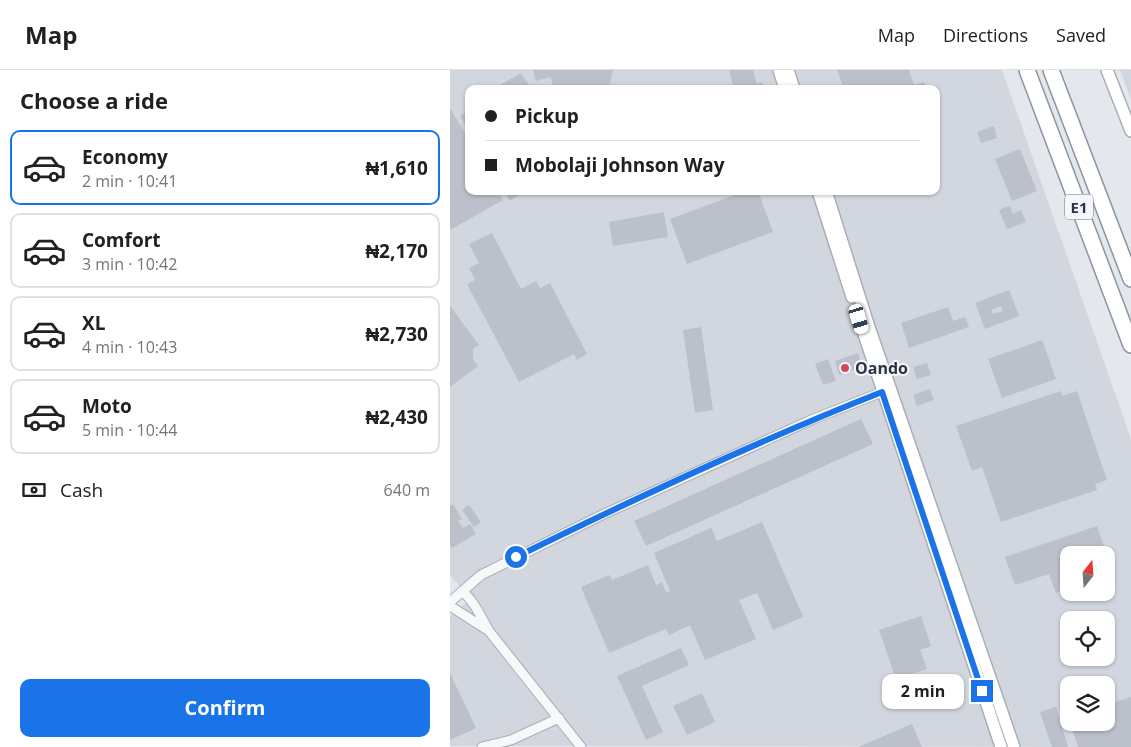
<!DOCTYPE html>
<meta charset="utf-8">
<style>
body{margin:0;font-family:"Open Sans",sans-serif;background:#f2f2f2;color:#202124;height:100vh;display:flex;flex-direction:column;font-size:19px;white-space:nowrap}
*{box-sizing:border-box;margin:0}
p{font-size:16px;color:#757577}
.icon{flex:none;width:28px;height:28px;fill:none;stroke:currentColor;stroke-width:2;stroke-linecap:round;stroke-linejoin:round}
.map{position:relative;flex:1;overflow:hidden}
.sheet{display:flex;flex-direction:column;background:#fff;width:450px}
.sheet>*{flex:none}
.guide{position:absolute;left:15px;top:15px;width:475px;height:110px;border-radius:10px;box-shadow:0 1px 4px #0004;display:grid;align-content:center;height:110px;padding:0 20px;background:#fff}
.needle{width:32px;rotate:17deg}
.fabs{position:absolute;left:610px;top:476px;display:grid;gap:10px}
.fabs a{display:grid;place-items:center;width:55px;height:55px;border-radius:10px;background:#fff;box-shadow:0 1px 4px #0004;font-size:25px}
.end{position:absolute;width:22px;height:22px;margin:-11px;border:6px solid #1a73e8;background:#fff;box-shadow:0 0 0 2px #fff}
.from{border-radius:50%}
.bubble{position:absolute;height:35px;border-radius:10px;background:#fff;box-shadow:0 1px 4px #0004;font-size:16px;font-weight:700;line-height:35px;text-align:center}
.car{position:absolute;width:15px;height:30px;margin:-15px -8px;border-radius:6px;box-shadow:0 0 4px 1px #0007;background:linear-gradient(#fff 24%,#345 0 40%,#fff 0 76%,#345 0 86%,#fff 0)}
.guide b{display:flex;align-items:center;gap:18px;height:48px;font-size:19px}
.guide b+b{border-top:1px solid #e0e0e0}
.guide i{width:12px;height:12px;background:#202124}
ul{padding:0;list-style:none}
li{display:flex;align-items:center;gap:15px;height:75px;margin:0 10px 8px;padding:0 10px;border:2px solid #e0e0e0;border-radius:10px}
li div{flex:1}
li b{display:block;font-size:19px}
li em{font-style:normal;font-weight:700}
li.active{border-color:#1a73e8}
li>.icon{width:45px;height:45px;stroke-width:1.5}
h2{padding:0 20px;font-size:22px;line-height:60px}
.pay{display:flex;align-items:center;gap:12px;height:55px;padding:0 20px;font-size:19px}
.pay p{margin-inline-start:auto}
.action{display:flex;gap:10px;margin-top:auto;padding:10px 20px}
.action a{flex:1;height:58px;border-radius:10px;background:#1a73e8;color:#fff;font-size:20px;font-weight:700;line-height:58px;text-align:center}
header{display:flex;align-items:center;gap:30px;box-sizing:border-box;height:70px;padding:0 25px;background:#fff;border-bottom:1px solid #e0e0e0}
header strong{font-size:24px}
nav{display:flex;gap:28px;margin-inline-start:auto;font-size:18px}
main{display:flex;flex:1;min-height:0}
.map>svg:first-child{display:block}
</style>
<header>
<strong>Map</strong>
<nav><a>Map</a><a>Directions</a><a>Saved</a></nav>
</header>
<main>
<section class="sheet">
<h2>Choose a ride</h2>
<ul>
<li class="active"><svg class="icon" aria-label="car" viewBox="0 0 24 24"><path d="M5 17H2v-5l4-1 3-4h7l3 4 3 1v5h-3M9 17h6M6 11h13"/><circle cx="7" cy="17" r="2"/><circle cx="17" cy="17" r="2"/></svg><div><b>Economy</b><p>2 min · 10:41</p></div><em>₦1,610</em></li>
<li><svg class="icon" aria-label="car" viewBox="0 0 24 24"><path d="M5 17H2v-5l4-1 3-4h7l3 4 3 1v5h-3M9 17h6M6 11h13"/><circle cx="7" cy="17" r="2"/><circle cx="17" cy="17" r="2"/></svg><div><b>Comfort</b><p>3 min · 10:42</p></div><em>₦2,170</em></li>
<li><svg class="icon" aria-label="car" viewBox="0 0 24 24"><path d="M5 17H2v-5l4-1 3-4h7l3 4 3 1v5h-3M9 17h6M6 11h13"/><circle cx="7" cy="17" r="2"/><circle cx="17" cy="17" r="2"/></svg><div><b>XL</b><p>4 min · 10:43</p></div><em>₦2,730</em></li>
<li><svg class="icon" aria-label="car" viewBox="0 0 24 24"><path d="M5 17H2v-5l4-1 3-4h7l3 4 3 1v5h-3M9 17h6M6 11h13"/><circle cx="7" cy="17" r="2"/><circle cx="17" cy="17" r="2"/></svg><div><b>Moto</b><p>5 min · 10:44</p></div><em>₦2,430</em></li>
</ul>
<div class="pay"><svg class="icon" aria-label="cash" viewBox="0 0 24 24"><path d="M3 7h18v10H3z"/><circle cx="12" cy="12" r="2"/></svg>Cash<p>640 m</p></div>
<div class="action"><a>Confirm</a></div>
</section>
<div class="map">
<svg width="681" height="677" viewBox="0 0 681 677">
<rect width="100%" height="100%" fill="#e4e7ec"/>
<path fill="#d2d6de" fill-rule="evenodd" d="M0 0H552L681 369V677L0 676V546L21 529 0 505ZM19 19H486V121H19ZM619 485H656V522H619ZM619 550H656V588H619ZM619 615H656V652H619Z
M670 0H681V30Z"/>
<path fill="#bbc0ca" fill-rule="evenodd" d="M83 0H163L159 19H103L101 7 86 11Z
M279 0H303L307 14 312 12 314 19H284Z
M387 0H459L464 15 474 12 476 19H394Z
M71 3 82 19H43Z
M0 38 19 70V121H48L53 130 0 160Z
M19 41V61L10 46Z
M544 56 547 68 531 73 527 62Z
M570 79 587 121 562 131 545 89Z
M54 121H75L60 131Z
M296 121H308L323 162 237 194 220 149Z
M560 136 563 144 571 140 576 152 557 159 549 140Z
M214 142 218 167 163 176 159 152Z
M42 163 71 219 86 211 90 218 100 213 137 284 127 290 124 284 69 312 17 214 25 210 19 198 29 193 19 174Z
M559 220 569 246 535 259 525 233ZM551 236 553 241 543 244 541 240Z
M0 236 29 275 23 279V289L28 296 0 317Z
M498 237 503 251 515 247 519 257 459 278 451 253Z
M251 257 263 340 245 343 233 260Z
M592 270 606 309 552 328 538 289Z
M408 283 412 297 389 305 385 291Z
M378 289 386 311 373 315 365 294Z
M477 293 481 305 467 309 463 297Z
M480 319 484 330 467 336 463 325Z
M611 321 612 326 627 321 657 410 645 414 647 420 551 452 532 397 522 401 506 356Z
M411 349 423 374 196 476 184 451Z
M3 434 12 449 8 451 13 458 20 454 26 464 2 478 0 475V436Z
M19 435 31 452 24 457 12 440Z
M312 452 353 547 323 560 307 523 289 530 306 569 255 590 240 555 219 565 216 559 159 583 131 517 160 505 162 510 198 495 206 515 212 512 216 523 220 521 204 483 261 458 267 471Z
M647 456 656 483 650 485H619V519L606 523 599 504 565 515 555 487Z
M624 522H643L644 525 626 531Z
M471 546 481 576 470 580 477 599 446 609 429 560Z
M231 578 239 595 192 616 213 662 196 670 167 606Z
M0 603 26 658 0 670Z
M479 604 483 616 448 628 444 616Z
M252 623 265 652 237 665 223 636Z
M681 627V677H628L620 652H656V635Z
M606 637 618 677H602L590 642Z
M462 654 472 677H408Z"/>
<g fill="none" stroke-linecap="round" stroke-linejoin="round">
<defs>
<path id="street" d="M12 521C24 531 31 547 39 561L131 677
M0 532 31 505 154 444 361 350 432 322
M0 536 36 559
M32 677 61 670 109 648"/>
<path id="secondary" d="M329 0 335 19
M338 0 344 19
M657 0 681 61
M368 121 402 227
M376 121 418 254 564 677
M409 249 551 677"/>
<path id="highway" d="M577 0 681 275
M601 0 681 209"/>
</defs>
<use href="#street" stroke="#a9aeb7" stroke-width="11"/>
<use href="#secondary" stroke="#a9aeb7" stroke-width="14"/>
<use href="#highway" stroke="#8b94a3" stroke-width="18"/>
<use href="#street" stroke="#f7f8fa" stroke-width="9"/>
<use href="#secondary" stroke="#fff" stroke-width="11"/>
<use href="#highway" stroke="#fff" stroke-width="15"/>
</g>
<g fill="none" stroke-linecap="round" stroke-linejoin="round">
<path stroke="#1a73e8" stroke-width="6" d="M66 487C186 428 307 371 432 322L532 621"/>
</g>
<circle fill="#d1495b" stroke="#f4f6f9" stroke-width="2" cx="395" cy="298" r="5"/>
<g text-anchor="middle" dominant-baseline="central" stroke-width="4" stroke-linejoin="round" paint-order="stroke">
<rect fill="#f4f6f9" stroke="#676e7b" stroke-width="1" x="615" y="124.5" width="28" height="25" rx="4"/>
<g font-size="15" font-weight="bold" fill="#2b3445">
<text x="629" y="137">E1</text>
</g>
<g font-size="16" font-weight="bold" fill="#2b3445" stroke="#f4f6f9" text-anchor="start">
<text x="405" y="298">Oando</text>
</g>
</g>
</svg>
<div class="fabs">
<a><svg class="needle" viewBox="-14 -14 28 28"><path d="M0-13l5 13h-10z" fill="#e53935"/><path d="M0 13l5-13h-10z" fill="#757577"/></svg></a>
<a><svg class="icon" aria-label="locate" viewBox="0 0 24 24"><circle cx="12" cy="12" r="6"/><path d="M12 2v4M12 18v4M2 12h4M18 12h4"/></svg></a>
<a><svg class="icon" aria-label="layers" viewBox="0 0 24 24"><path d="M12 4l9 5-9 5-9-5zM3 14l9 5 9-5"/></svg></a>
</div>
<i class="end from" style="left:66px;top:487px"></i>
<i class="end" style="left:532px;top:621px"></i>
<div class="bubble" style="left:432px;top:604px;width:82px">2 min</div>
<i class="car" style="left:409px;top:249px;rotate:163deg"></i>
<div class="guide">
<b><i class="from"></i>Pickup</b>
<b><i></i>Mobolaji Johnson Way</b>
</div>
</div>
</main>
